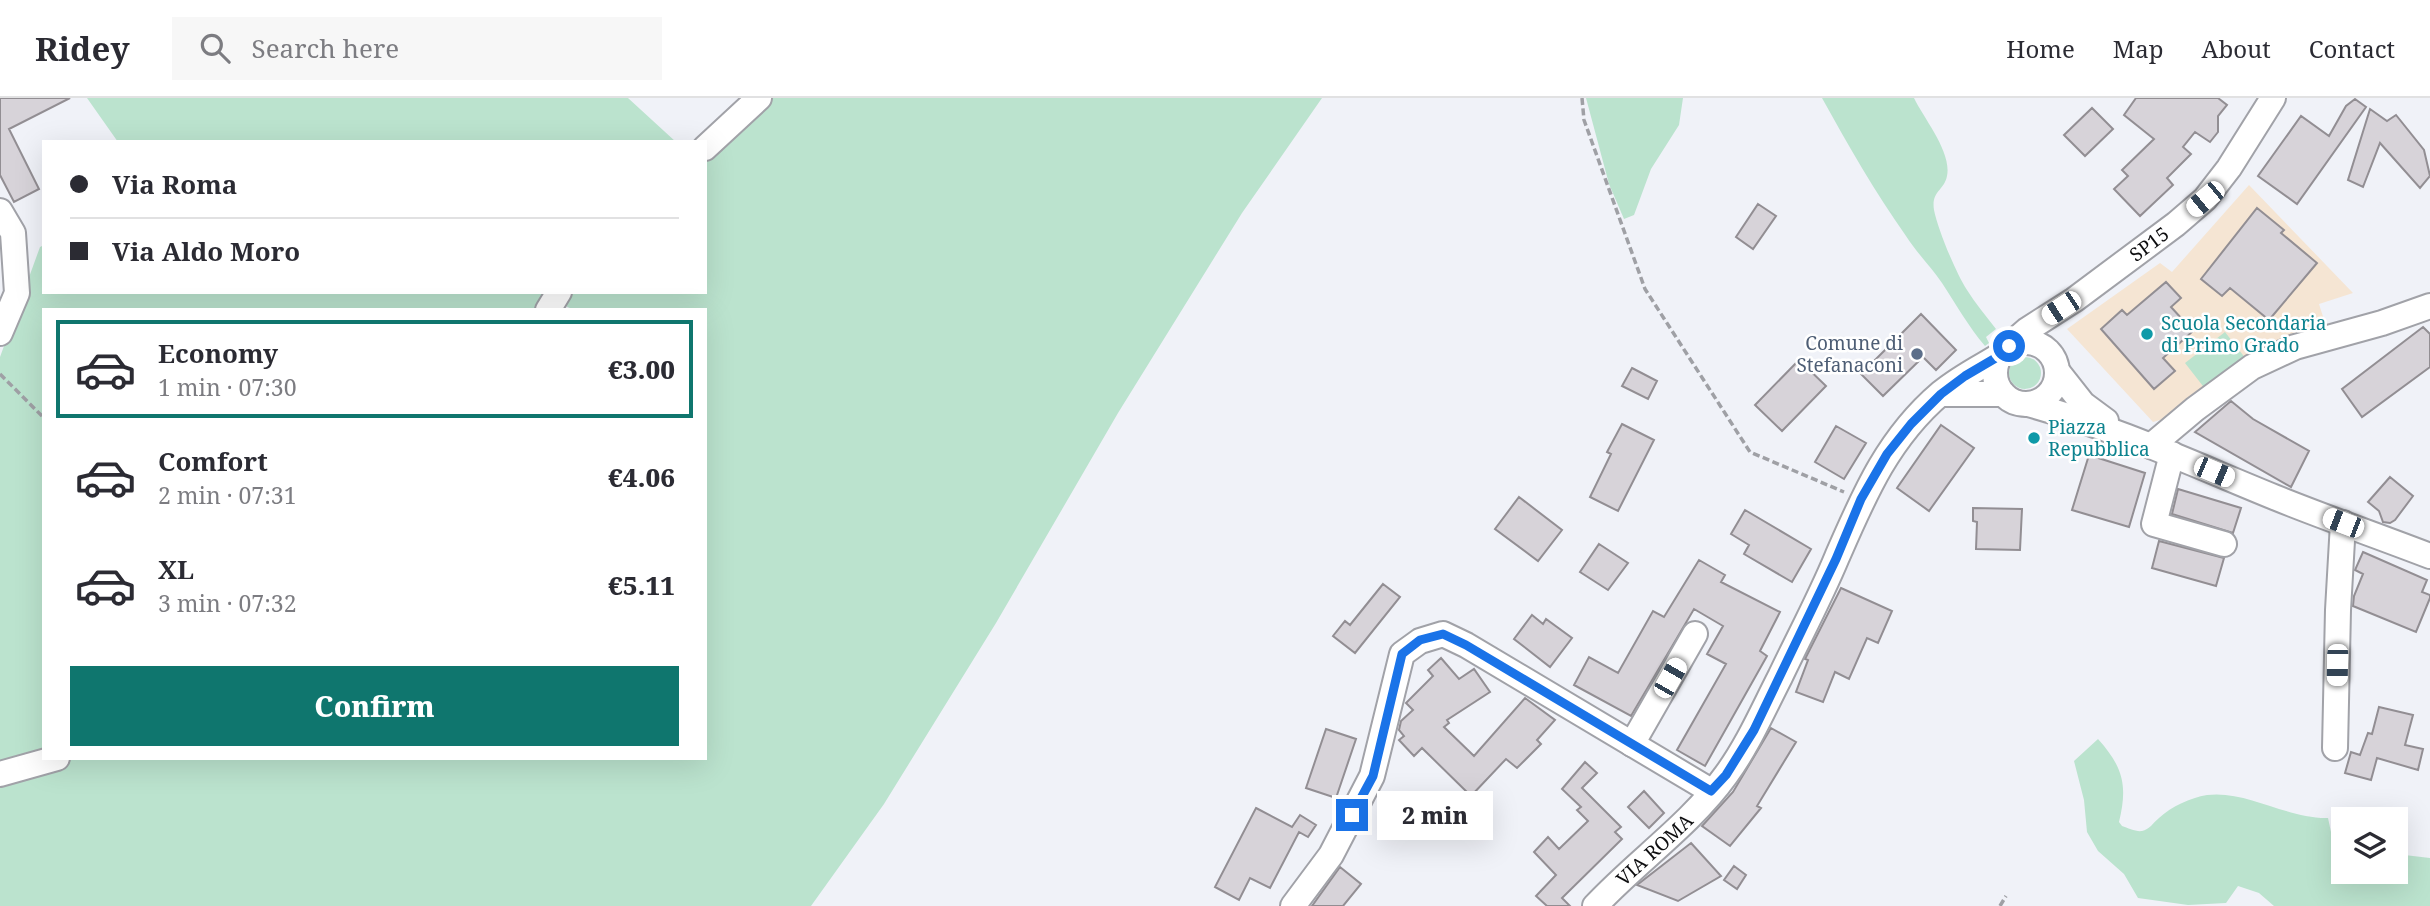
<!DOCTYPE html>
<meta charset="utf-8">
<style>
body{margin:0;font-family:"Noto Serif",serif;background:#f7f7f7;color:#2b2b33;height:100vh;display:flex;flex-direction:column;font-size:26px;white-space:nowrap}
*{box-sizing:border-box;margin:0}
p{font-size:23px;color:#7c7c81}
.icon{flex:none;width:38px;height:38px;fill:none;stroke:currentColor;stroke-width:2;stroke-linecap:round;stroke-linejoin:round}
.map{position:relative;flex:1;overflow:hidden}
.details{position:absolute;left:42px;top:210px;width:665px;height:452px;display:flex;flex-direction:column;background:#fff;border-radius:0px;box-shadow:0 7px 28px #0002}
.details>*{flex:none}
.guide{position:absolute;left:42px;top:42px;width:665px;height:154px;border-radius:0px;box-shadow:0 7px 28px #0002;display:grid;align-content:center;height:154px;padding:0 28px;background:#fff}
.buttons{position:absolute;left:2331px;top:709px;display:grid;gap:14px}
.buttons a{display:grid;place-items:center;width:77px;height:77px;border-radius:0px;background:#fff;box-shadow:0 7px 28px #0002;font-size:35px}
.end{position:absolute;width:32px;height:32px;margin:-16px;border:9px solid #1a73e8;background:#fff;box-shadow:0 0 0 4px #fff}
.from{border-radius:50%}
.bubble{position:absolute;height:49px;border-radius:0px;background:#fff;box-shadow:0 7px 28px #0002;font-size:23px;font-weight:800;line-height:49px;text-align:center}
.car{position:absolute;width:21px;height:42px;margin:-21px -10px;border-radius:9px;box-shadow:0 0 5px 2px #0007;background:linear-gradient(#fff 24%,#345 0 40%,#fff 0 76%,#345 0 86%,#fff 0)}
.guide b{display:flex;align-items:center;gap:24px;height:66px;font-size:26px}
.guide b+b{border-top:2px solid #e1e1e2}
.guide i{width:18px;height:18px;background:#2b2b33}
ul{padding:12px 0 0;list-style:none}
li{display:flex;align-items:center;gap:21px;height:98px;margin:0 14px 10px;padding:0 14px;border:4px solid transparent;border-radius:0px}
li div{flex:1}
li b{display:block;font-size:26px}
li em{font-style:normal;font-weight:800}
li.active{border-color:#0f766e}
li>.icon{width:63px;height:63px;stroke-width:1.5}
.cta{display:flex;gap:14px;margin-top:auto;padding:14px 28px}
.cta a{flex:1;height:80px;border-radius:0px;background:#0f766e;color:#fff;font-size:28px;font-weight:800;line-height:80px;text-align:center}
header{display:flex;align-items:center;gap:42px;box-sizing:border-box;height:98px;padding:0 35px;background:#fff;border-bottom:2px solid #e1e1e2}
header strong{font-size:33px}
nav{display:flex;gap:38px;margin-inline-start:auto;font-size:24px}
.search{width:490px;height:63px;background:#f7f7f7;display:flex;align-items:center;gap:18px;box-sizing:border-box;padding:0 24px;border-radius:0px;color:#7c7c81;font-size:26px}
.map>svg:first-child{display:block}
</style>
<header>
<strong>Ridey</strong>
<div class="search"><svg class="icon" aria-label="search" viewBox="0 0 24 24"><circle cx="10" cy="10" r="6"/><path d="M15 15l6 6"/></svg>Search here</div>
<nav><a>Home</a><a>Map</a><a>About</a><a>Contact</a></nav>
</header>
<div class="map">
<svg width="2430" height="808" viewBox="0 0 2430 808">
<rect width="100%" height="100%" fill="#f0f2f8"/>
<path fill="#f5e5d3" d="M2249 87 2353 195 2319 206 2327 231 2270 252 2258 239 2246 261 2170 319 2153 324 2067 231 2160 165 2172 174Z"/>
<path fill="#bbe3ce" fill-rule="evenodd" d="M87 0H628L676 44H118Z
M759 0H1322L1242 115 1118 315 996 525 884 706 811 808H0V259L40 149 44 147V194H705V50ZM553 202 574 212H705V660H44V212H548Z
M1586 0H1683L1679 27 1651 71 1634 117 1624 121 1609 86Z
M1822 0H1914C1924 21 1952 54 1947 78 1944 93 1931 93 1934 112 1938 132 1956 175 1967 192 1975 205 1986 218 1996 231L1986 239 1989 245 1985 248C1968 228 1956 206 1942 185 1931 169 1917 155 1906 138 1875 94 1848 47 1822 0Z
M2225 234 2246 261 2206 292 2185 265Z
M2009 275a16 16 0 1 1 32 0a16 16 0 1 1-32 0Z
M2098 641C2123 669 2128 687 2119 724L2122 728C2128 730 2136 734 2142 733 2149 732 2154 724 2159 720 2172 708 2190 700 2207 697 2247 692 2287 721 2328 720L2331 734 2343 744V774H2396V756L2430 760V808H2274L2259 795 2238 788 2226 805 2188 807 2138 800 2124 776 2098 753 2087 734 2084 702 2074 663Z"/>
<path fill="#d7d3d9" stroke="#928e93" stroke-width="2" d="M0 0H70L9 31 39 91 14 104 0 77Z
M2136 0H2218L2227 7 2218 18V34L2210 44 2195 34 2183 49 2191 56 2167 80 2173 87 2140 118 2114 91 2128 78 2122 72 2154 41 2124 17Z
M2355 1 2366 9 2297 106 2258 78 2301 18 2329 38 2346 8Z
M2092 10 2113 31 2085 58 2064 37Z
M2370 11 2387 23 2396 17 2424 52 2430 78 2420 90 2380 45 2363 89 2348 82Z
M1758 106 1776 118 1753 151 1736 139Z
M2257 110 2284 132 2281 135 2317 165 2269 222 2230 190 2222 198 2201 181Z
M2166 184 2181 200 2171 209 2193 233 2163 260 2175 273 2154 291 2101 231 2122 212 2127 217Z
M1921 216 1956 252 1936 272 1923 259 1883 298 1861 276Z
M2423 229 2430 236V269L2362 319 2342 291Z
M1799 262 1826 288 1782 333 1755 307Z
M1632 270 1657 283 1648 301 1622 288Z
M2231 303 2253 321 2309 353 2291 389 2195 334Z
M1622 326 1654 342 1618 413 1590 399 1611 356 1607 354Z
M1941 327 1974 350 1929 413 1897 390Z
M1836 328 1866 345 1844 381 1815 364Z
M2089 357 2145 375 2129 429 2072 412Z
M2390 379 2413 398 2395 422 2390 425 2383 424 2379 413 2368 404Z
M2178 391 2241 410 2233 435 2172 416Z
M1519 399 1562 432 1538 463 1495 431Z
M1973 410 2022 411 2020 452 1976 451 1977 424 1973 423Z
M1745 412 1811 451 1792 484 1744 456 1749 447 1731 436Z
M2159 443 2224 460 2216 488 2152 470Z
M1599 446 1628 465 1608 492 1580 474Z
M2363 454 2427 482 2422 494 2430 497V500L2416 534 2353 508 2354 498 2363 476 2355 472Z
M1699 462 1725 477 1721 484 1780 514 1760 553 1767 558 1705 668 1677 652 1726 566 1707 556 1723 528 1694 511 1631 618 1574 587 1589 559 1618 575 1653 513 1664 519Z
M1383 486 1400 499 1355 555 1333 538 1345 523 1350 527Z
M1841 490 1892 513 1878 545 1867 540 1849 581 1835 574 1823 604 1796 594 1808 562 1805 561Z
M1532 517 1543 526 1546 521 1572 540 1550 569 1514 541Z
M1441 560 1459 581 1474 571 1490 594 1447 622 1449 625 1444 629 1474 658 1525 600 1555 622 1537 642 1541 646 1517 670 1506 661 1471 698 1422 650 1414 658 1399 642 1404 638 1399 632 1401 623 1413 612 1406 605 1433 578 1428 572Z
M2379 609 2413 617 2405 647 2423 651 2418 672 2377 660 2371 682 2345 675 2351 654 2360 657 2368 635 2372 636Z
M1771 630 1796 644 1757 708 1761 710 1730 748 1702 728 1733 694Z
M1326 631 1356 641 1336 700 1306 690Z
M1585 664 1597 675 1582 690 1621 729 1615 734 1622 741 1562 800 1570 808H1547L1536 798 1556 777 1534 754 1548 739 1559 751 1588 723 1577 712 1581 709 1562 691Z
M1644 693 1664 715 1649 730 1628 709Z
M1256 710 1292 729 1300 717 1316 727 1308 739 1299 734 1270 790 1250 780 1239 802 1215 789Z
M1691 745 1721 778 1678 803 1637 787Z
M1734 768 1746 777 1737 791 1724 782Z
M1340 769 1361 786 1343 808H1312Z"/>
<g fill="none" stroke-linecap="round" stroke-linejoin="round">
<defs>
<g id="minor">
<path d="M705 50 759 0"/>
<path d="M0 113 13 135 17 195 0 235"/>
<path d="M548 212 559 194"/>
<circle cx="2026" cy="275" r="31"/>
<path id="s1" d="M2004 252 2027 232 2074 202 2176 126 2205 101 2229 70 2273 0"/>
<path d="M2057 273 2083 306 2106 323"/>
<path d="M1941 296H2003"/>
<path d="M2028 306C2113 329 2193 366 2274 399 2326 420 2378 438 2430 458"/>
<path d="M2151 348 2195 311 2252 269 2295 249 2382 225 2430 208"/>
<path d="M2172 356 2154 426 2224 446"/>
<path d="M1632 646 1695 536"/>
<path d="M2335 650 2338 512 2343 425"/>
<path d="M0 676 57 660"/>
<path d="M1293 808 1331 757 1372 678 1402 556 1420 543 1443 536 1466 547 1711 693"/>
<path id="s2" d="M1595 808C1637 763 1690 727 1726 677 1748 647 1763 612 1780 579 1799 539 1820 500 1837 459 1864 397 1888 340 1941 295 1959 280 1979 270 1999 258"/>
</g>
</defs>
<use href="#minor" stroke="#a1a2a8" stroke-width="28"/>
<path stroke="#9fa0a5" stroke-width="3.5" stroke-dasharray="7 3.5" stroke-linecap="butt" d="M1582 0 1584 22 1645 191 1750 354 1844 394
M0 276 44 320
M2000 808 2006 798"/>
<use href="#minor" stroke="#fff" stroke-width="24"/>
</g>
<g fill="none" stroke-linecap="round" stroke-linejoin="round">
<path stroke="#1a73e8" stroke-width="9" d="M1352 717 1373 678 1402 556 1420 542 1443 536 1466 547 1711 693 1726 677 1754 632 1836 461 1861 401 1887 356 1911 326 1941 296 1965 278 1999 258 2009 248"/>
</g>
<g fill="#0f9aa8" stroke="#fff" stroke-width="2.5">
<circle cx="2147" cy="236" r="7"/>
<circle cx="2034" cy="340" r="7"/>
</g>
<circle fill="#5c6f8a" stroke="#fff" stroke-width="2.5" cx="1917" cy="256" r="7"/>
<g text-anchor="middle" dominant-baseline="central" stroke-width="5" stroke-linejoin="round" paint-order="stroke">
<g font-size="19" fill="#0d0d0f" stroke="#fff">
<text stroke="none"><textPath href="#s1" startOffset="180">SP15</textPath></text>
<text stroke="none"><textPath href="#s2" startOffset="82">VIA ROMA</textPath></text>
</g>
<g font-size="19" fill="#0d838f" stroke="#fff" text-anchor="start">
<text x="2161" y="225">Scuola Secondaria<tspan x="2161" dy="22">di Primo Grado</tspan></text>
<text x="2048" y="329">Piazza<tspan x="2048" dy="22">Repubblica</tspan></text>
</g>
<g font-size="19" fill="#4e5e75" stroke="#fff" text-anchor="end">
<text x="1903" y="245">Comune di<tspan x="1903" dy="22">Stefanaconi</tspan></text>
</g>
</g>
</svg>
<div class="buttons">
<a><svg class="icon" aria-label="layers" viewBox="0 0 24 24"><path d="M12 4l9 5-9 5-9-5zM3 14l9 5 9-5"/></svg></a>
</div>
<i class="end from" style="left:2009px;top:248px"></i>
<i class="end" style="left:1352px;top:717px"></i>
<div class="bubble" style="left:1377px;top:693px;width:116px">2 min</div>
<i class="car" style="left:2205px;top:101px;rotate:230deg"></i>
<i class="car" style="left:2061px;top:210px;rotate:237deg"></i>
<i class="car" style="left:2214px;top:374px;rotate:113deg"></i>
<i class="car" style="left:2343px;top:425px;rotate:291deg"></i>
<i class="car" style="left:2337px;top:567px;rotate:181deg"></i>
<i class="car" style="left:1670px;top:580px;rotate:30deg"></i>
<div class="guide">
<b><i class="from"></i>Via Roma</b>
<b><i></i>Via Aldo Moro</b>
</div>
<section class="details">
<ul>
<li class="active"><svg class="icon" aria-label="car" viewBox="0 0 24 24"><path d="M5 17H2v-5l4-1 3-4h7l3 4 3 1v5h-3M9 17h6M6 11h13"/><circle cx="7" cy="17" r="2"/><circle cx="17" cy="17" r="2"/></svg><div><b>Economy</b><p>1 min · 07:30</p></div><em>€3.00</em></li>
<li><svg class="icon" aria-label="car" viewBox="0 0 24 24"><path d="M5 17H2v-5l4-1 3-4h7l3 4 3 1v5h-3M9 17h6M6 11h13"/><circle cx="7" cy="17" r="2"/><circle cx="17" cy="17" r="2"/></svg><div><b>Comfort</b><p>2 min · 07:31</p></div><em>€4.06</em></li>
<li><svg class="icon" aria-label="car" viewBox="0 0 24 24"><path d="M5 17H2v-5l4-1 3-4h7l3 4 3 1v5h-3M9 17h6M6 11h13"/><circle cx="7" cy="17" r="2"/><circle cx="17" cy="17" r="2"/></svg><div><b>XL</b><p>3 min · 07:32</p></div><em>€5.11</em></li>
</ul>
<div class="cta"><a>Confirm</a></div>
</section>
</div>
